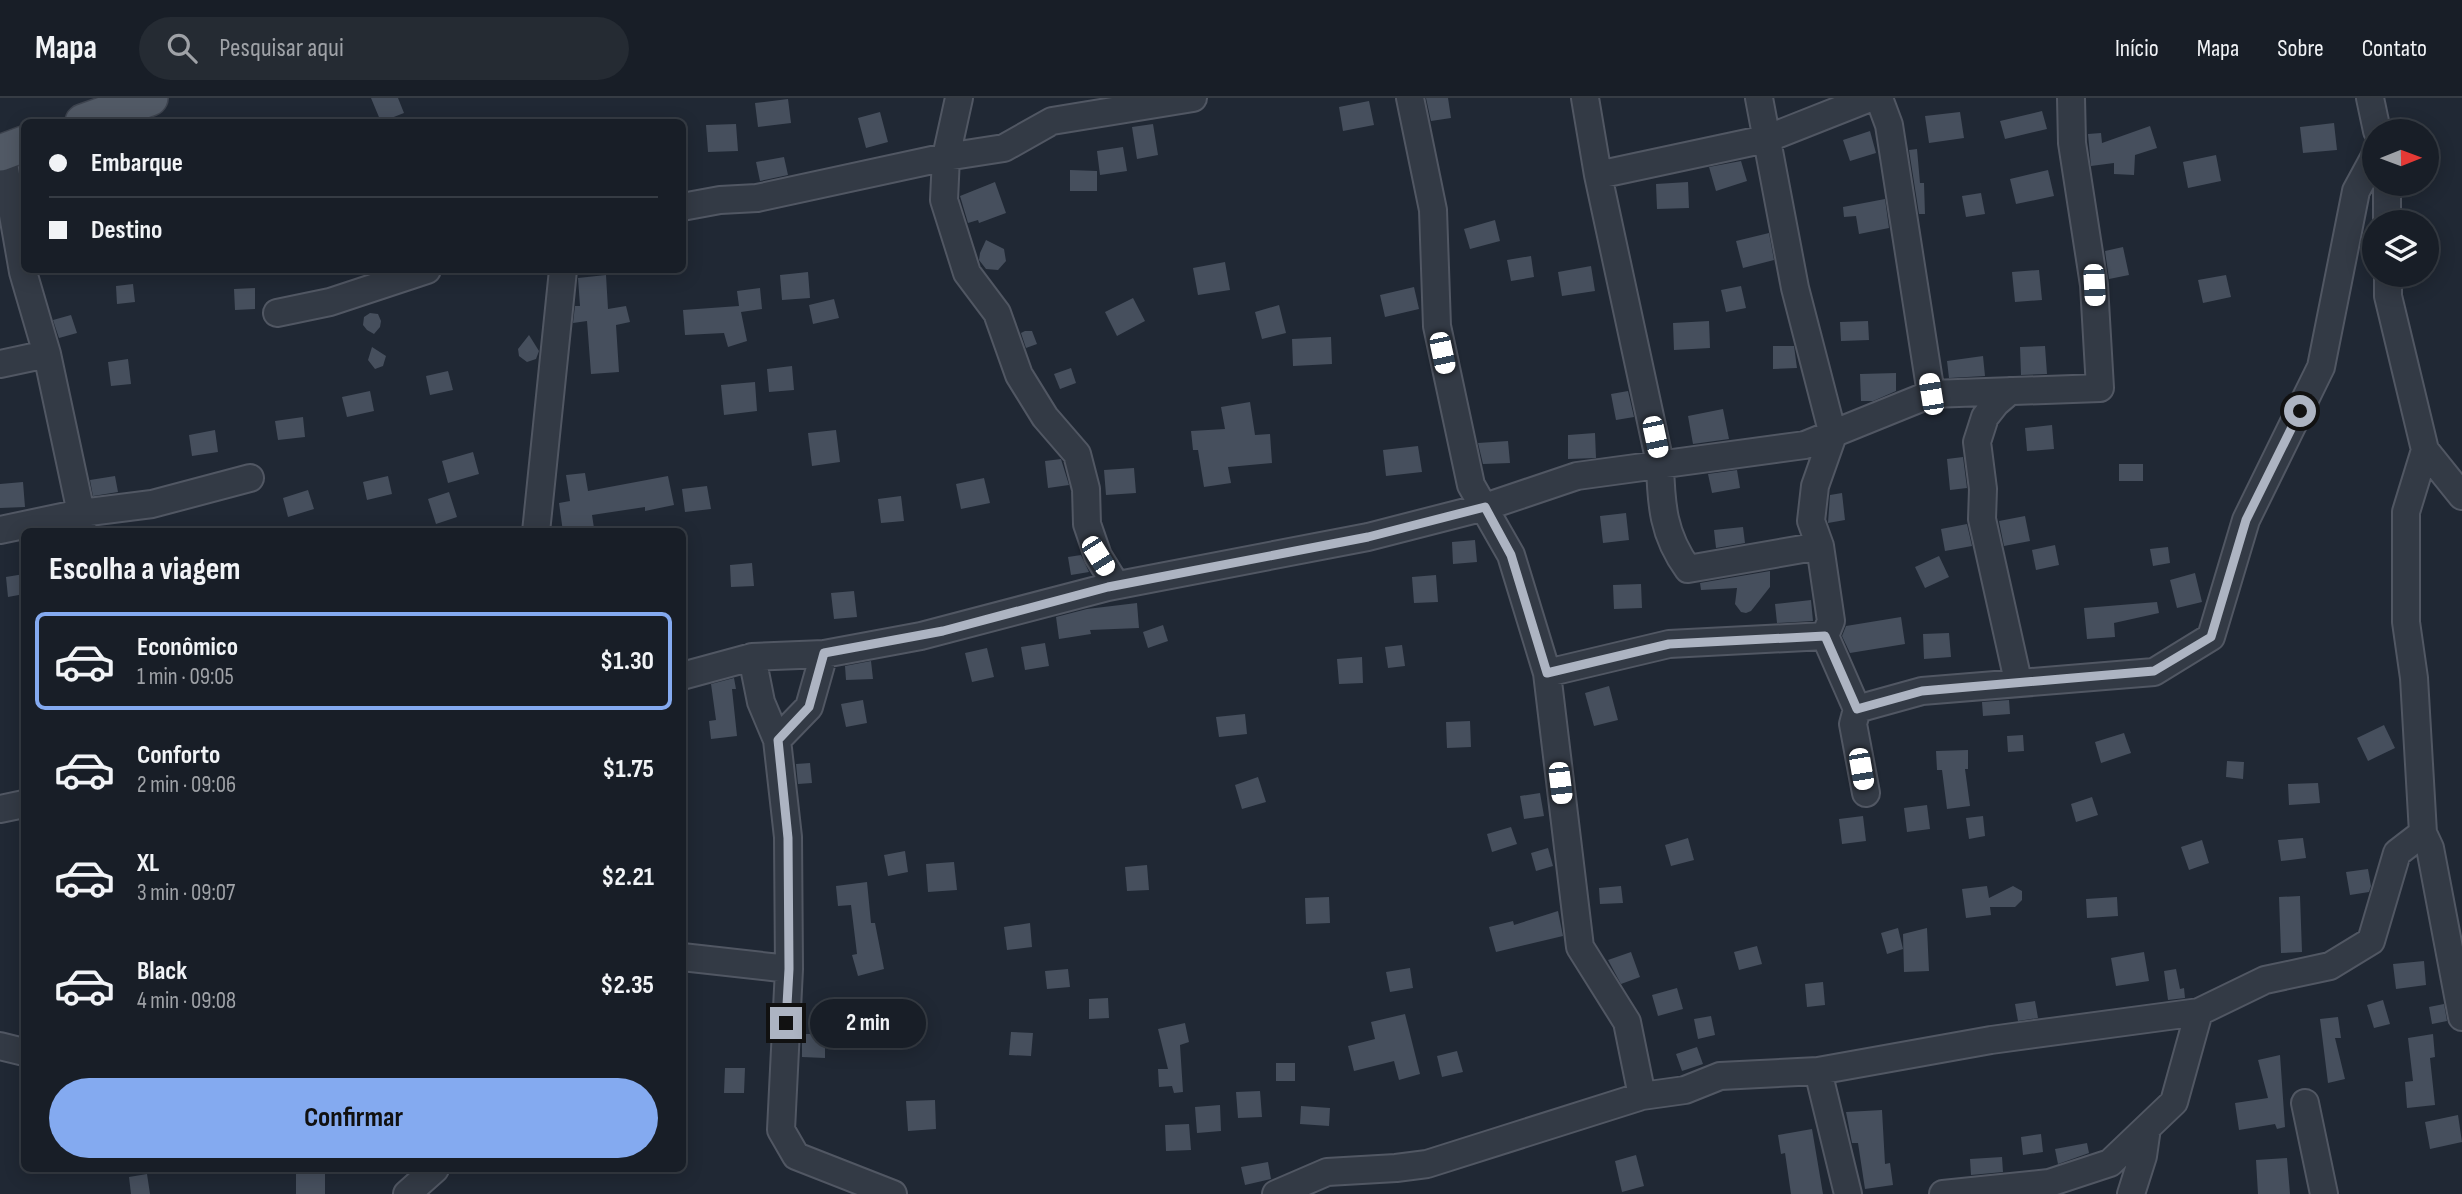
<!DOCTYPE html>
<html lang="pt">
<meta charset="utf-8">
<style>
body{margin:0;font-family:"Sofia Sans Condensed",sans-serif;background:#252b33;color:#f1f3f6;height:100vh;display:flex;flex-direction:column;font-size:26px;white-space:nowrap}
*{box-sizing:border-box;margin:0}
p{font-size:23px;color:#9fa2a7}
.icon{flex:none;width:38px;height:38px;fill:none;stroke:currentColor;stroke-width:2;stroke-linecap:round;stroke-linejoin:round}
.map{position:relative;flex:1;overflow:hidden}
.drawer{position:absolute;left:21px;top:430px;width:665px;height:644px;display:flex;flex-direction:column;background:#181e27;border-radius:10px;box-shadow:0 4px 18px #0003,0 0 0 2px #363c44}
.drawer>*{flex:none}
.top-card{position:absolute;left:21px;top:21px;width:665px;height:154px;border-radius:10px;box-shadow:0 4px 18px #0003,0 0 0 2px #363c44;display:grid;align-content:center;height:154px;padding:0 28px;background:#181e27}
.needle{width:46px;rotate:89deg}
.fabs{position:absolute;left:2362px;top:21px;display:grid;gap:14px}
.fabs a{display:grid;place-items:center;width:77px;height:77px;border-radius:50%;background:#181e27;box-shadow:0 4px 18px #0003,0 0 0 2px #363c44;font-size:35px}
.end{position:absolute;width:32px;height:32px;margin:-16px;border:9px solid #adb4c2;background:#111;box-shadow:0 0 0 4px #111}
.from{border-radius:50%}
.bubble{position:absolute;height:49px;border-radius:24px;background:#181e27;box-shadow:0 4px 18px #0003,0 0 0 2px #363c44;font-size:23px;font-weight:700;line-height:49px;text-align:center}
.car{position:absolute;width:21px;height:42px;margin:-21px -10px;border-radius:9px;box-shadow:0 0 5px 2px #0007;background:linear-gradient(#fff 24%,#345 0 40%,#fff 0 76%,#345 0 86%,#fff 0)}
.top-card b{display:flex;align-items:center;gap:24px;height:66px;font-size:26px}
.top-card b+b{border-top:2px solid #363c44}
.top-card i{width:18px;height:18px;background:#f1f3f6}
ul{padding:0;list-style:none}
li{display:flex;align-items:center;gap:21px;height:98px;margin:0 14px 10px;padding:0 14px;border:4px solid transparent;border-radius:10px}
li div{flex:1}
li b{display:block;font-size:26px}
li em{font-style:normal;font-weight:700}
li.on{border-color:#84aaf0}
li>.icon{width:63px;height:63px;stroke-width:1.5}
h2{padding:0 28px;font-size:32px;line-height:84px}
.action{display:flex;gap:14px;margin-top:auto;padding:14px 28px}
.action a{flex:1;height:80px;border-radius:42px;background:#84aaf0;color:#111;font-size:28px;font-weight:700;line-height:80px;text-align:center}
header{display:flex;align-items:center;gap:42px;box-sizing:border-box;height:98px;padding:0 35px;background:#181e27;border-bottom:2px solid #363c44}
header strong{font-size:33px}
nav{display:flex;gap:38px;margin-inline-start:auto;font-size:24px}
.search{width:490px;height:63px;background:#252b33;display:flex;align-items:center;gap:18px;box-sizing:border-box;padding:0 24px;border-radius:38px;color:#9fa2a7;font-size:26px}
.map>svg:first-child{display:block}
</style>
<header>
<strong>Mapa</strong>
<div class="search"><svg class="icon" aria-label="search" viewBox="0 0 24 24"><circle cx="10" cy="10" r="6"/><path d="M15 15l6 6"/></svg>Pesquisar aqui</div>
<nav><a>Início</a><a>Mapa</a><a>Sobre</a><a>Contato</a></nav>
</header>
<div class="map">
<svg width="2462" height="1096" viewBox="0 0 2462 1096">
<rect width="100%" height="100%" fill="#202834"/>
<path fill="#464f5d" d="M371 0H398L404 15 381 24Z
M1426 0H1448L1451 20 1431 23Z
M788 1 791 25 758 29 755 5Z
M1369 3 1374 27 1343 33 1339 9Z
M2042 13 2047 31 2005 41 2000 23Z
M880 14 888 44 866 50 858 20Z
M1960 14 1964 40 1929 45 1925 18Z
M2334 25 2337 52 2303 55 2300 29Z
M736 26 738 53 708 54 706 27Z
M1153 26 1158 57 1137 61 1132 29Z
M2150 28 2157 50 2135 57 2134 77 2114 76V65L2091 68 2088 36 2101 35 2102 45Z
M1870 33 1876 55 1850 63 1843 42Z
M1123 49 1127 73 1100 77 1097 53Z
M1917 51 1920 85H1924L1925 116H1919L1909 52Z
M2216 57 2221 83 2188 90 2183 64Z
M784 59 788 77 760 83 756 64Z
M1741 63 1747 83 1716 93 1709 69Z
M1070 72 1097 73V93H1070Z
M2048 72 2054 98 2016 106 2010 81Z
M995 84 1006 115 979 125 978 122 968 125 960 98Z
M1688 84 1689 110 1657 111 1656 86Z
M1981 95 1985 116 1966 119 1962 98Z
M1885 101 1889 130 1859 136 1856 118 1844 119 1843 109Z
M1495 122 1500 143 1470 151 1464 131Z
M1769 135 1774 162 1743 170 1736 143Z
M986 142 1004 151 1006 163 998 172 986 171 979 162 980 155Z
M2123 149 2129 177 2109 181 2105 153Z
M1531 158 1534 179 1511 183 1507 162Z
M1225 164 1230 192 1198 197 1193 170Z
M1591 168 1595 193 1562 198 1558 174Z
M2039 172 2042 202 2015 204 2012 174Z
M808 174 810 200 782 202 780 177Z
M606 177 608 211 626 208 630 224 616 227 619 274 591 276 587 223 573 225 575 208H580L578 180Z
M2226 177 2231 199 2203 205 2198 182Z
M133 186 135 204 117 206 116 188Z
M1741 188 1746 210 1726 214 1721 192Z
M1414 189 1419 211 1385 219 1380 197Z
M255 190V211L235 212 234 191Z
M760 190 762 211 741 214 747 243 728 249 724 235 685 237 683 212 739 208 737 193Z
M1133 200 1145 223 1117 238 1105 214Z
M834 201 839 220 813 226 809 207Z
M1279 207 1286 235 1262 241 1255 214Z
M370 215 378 216 381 223 380 229 374 236 367 232 363 227 364 219Z
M71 217 77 235 59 240 53 222Z
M1709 223 1710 250 1674 252 1673 225Z
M1868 223 1869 242 1841 243 1840 224Z
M1025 233H1032L1037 246 1026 250 1021 235Z
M529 237 539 253 536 261 527 264 519 258 518 251Z
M1331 239 1332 266 1293 268 1292 241Z
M1773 248H1794L1797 270 1773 271Z
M2045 248 2047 276 2021 277 2020 249Z
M372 249 386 258 383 268 375 271 368 262Z
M1983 258 1985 278 1949 280 1947 263Z
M128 261 131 286 111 288 108 264Z
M792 268 794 292 769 294 767 271Z
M1071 270 1076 285 1060 291 1054 276Z
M448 273 453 292 430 297 426 278Z
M1896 275V293L1873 303H1861L1860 276Z
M755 284 757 313 724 317 721 287Z
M370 293 374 313 347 319 342 299Z
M1628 293 1634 319 1616 322 1611 296Z
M1250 304 1255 337 1270 336 1272 365 1228 369 1231 385 1204 389 1198 352H1193L1191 333 1225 331 1221 309Z
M1723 311 1729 341 1693 346 1688 318Z
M303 319 305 339 278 342 275 323Z
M2052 327 2054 351 2027 353 2025 330Z
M215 332 218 354 192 358 189 337Z
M836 332 840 364 812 368 808 335Z
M1595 335 1596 360 1568 361V337Z
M1508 343 1510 365 1483 366 1478 345Z
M1418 348 1422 374 1386 378 1383 352Z
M473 354 479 376 448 385 442 363Z
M1963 359 1967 390 1950 392 1947 361Z
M1061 361 1069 387 1048 390 1045 363Z
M2119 366H2143V383H2119Z
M1134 370 1136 395 1106 397 1104 372Z
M1737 372 1740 390 1712 395 1708 376Z
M585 375 588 393 668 378 674 407 645 413V409L592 417 594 430 563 434 559 405 570 403 566 377Z
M115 378 118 394 93 398 90 382Z
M388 378 392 396 367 402 363 384Z
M984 380 990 405 961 411 956 386Z
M23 384 25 409 0 410V386Z
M707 388 711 411 685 414 682 391Z
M308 392 314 411 288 419 283 400Z
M449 394 457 419 436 426 428 401Z
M1842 395 1845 422 1828 425 1830 397Z
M901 398 904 423 881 425 878 401Z
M1626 415 1629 442 1603 445 1600 418Z
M2025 418 2030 443 2004 448 1999 423Z
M1967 426 1972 448 1945 453 1941 431Z
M1743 429 1745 445 1716 450 1714 432Z
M1475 442 1477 464 1453 466 1452 444Z
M2055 447 2059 467 2036 472 2032 452Z
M2168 449 2170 465 2153 468 2150 451Z
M1081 457 1089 474 1071 477 1068 459Z
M1939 458 1949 479 1925 490 1915 469Z
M752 465 754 488 731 489 730 467Z
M1770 473V489L1751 513 1746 515 1741 514 1735 506 1737 490 1701 492 1700 485Z
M2195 475 2202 504 2177 510 2170 482Z
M24 476V496L8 499 6 479Z
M1436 477 1438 504 1414 505 1412 479Z
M1641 486 1642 510 1614 511 1613 487Z
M854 493 857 519 834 521 831 495Z
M1811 502 1813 523 1777 525 1775 506Z
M2157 504 2159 515 2114 525 2115 539 2087 541 2084 510Z
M1137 505 1139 530 1090 532 1091 536 1059 541 1056 519 1087 511Z
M1901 519 1905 546 1850 555 1842 538 1846 528Z
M1163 527 1168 543 1148 550 1143 534Z
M1949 535 1951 559 1924 561 1923 536Z
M1045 545 1049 568 1025 572 1021 549Z
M1402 547 1405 568 1388 570 1385 549Z
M987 550 994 579 972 584 965 555Z
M1362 559 1363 585 1339 586 1337 561Z
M871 563 873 581 846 582 845 568Z
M734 580 736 591H732L737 638 711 641 709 623 716 622 711 586Z
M1609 588 1618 622 1594 628 1585 595Z
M863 602 867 625 846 629 841 606Z
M2009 602 2010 616 1983 618 1982 604Z
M1245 616 1247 636 1219 639 1216 619Z
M1470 623 1471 649 1447 650 1446 624Z
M2384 627 2395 650 2368 663 2357 640Z
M2124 635 2131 655 2101 665 2095 644Z
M2023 637 2024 653 2008 654 2007 638Z
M1968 652V671H1965L1970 708 1947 711 1942 672H1937L1936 653Z
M2227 663 2244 664 2243 681 2226 679Z
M810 665 812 685 798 686 796 666Z
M1258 679 1266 704 1242 711 1235 687Z
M2318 685 2320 705 2289 707 2288 686Z
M1540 695 1544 718 1524 721 1520 698Z
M2092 699 2098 717 2076 724 2071 706Z
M1927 707 1930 731 1907 734 1904 710Z
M1863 718 1866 743 1842 746 1839 721Z
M1983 718 1985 738 1969 741 1966 720Z
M1511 729 1517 746 1492 754 1487 736Z
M1688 740 1694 762 1671 768 1665 747Z
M2303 740 2306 760 2281 763 2278 742Z
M2202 742 2209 765 2189 772 2181 749Z
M1548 750 1553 768 1536 773 1531 755Z
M905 753 908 774 888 778 884 757Z
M954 764 957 792 928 794 926 766Z
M1147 767 1149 792 1127 793 1125 769Z
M2368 771 2371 788 2369 794 2350 797 2346 774Z
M867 784 871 825H875L884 871 858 878 852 857 857 856 851 807 838 808 836 788Z
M1621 788 1623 805 1600 806 1599 790Z
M1987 788 1989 800 2013 788 2022 793V802L2015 809H1990L1991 817 1966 820 1962 791Z
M2300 798 2302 854 2281 855 2279 799Z
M1329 799 1330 825 1306 826 1305 800Z
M2117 799 2118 818 2087 820 2086 801Z
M1558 813 1563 838 1496 854 1489 829 1513 823 1514 827Z
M1030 825 1032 849 1007 852 1004 829Z
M1898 830 1903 851 1887 856 1881 835Z
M1927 830 1929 873 1904 874 1903 836Z
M1757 848 1762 866 1739 872 1734 854Z
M1631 854 1640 879 1621 886 1608 862Z
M2144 854 2149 883 2116 888 2111 860Z
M2424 863 2426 887 2396 891 2393 866Z
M1410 870 1413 890 1390 894 1386 874Z
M1068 871 1070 889 1047 891 1045 873Z
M2176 871 2180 891 2184 890 2185 900 2168 902 2164 873Z
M1823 884 1825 907 1807 909 1805 886Z
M1677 890 1683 911 1658 918 1652 897Z
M1108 900 1109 920 1089 921V901Z
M2383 902 2390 926 2374 930 2367 907Z
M2035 903 2038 920 2018 923 2015 906Z
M2444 906 2447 923 2432 926 2429 909Z
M1405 916 1420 976 1399 982 1394 963 1354 973 1348 948 1375 941 1371 924Z
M1711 918 1715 937 1698 941 1694 921Z
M2338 919 2341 940H2335L2345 981 2328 985 2320 921Z
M1185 925 1189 944 1180 947 1183 994 1174 995 1172 988 1159 989 1158 971H1168L1158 931Z
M1011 934 1033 935 1031 958 1009 957Z
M802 936H825V960L802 959Z
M2433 936 2435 959 2430 960 2435 1007 2407 1010 2405 984 2413 983 2408 940Z
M1697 949 1703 966 1682 973 1676 956Z
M1457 953 1463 974 1442 979 1437 958Z
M2280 957 2285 1029 2277 1031 2275 1026 2239 1032 2235 1005 2268 1000 2258 962Z
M1276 965H1295V983H1276Z
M725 970H745L744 995H724Z
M1260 993 1262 1019 1238 1020 1236 994Z
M935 1002 936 1031 908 1033 906 1003Z
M1220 1007 1221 1033 1197 1035 1195 1009Z
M1301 1008 1330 1010 1329 1028 1300 1026Z
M1882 1012 1885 1066 1890 1065 1893 1087 1865 1091 1858 1045H1852L1846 1014Z
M2458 1017 2462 1044 2430 1051 2425 1024Z
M1189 1026 1191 1052 1166 1053 1165 1027Z
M1812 1031 1823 1096H1791L1785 1055 1781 1056 1778 1037Z
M2041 1036 2043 1054 2023 1057 2021 1039Z
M2087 1045 2089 1055 2058 1066 2055 1051Z
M1636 1057 1644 1088 1622 1094 1615 1063Z
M2002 1059 2003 1074 1971 1077 1970 1061Z
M2287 1060 2290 1096H2258L2256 1062Z
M1268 1064 1271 1081 1245 1087 1241 1069Z
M296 1075H325V1096H296Z
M147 1076 150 1096H131L129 1079Z"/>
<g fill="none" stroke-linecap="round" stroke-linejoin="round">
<defs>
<path id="minor" d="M959 0 946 59 944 102 967 175 997 215 1019 277 1045 319 1077 356 1086 391 1087 426 1098 458 1116 487
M1410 0 1433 112 1437 228 1471 387 1511 457 1547 575 1580 849 1627 924 1642 998
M1585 0 1598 77 1660 365C1661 406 1663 437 1688 471L1820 448
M1759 0 1795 190 1833 337 1815 388 1811 423 1820 448 1831 523 1825 538
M1879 0 1889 27 1931 296
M2370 0 2377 33
M2 54 23 174 47 256 81 415 83 434
M1598 77 1766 41 1870 0
M2387 86V124
M682 109 720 102 757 100 946 59 1004 50 1052 23 1193 0
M2388 177V198L2425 352 2462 398
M277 215 330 204 427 172
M0 266 47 256
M2010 293 1996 305 1985 319 1977 344 1983 391 1982 421 2018 583
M2425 352 2406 414V524L2414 580 2423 735 2430 750 2462 919
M0 432 81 415 152 406 250 380
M536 434 563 172
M824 556 921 538 1108 489 1368 439 1485 409 1577 378 1805 347 1931 296 2100 290 2094 187 2072 45 2071 0
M752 559 761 604 777 642 788 739 789 871 781 1032 796 1058 893 1096
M1547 575 1669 546 1825 538 1857 611 1853 626 1866 695
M682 578 752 559 824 556 809 609 777 642
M1857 611 1922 593 2154 574 2211 539 2246 422 2321 269 2356 93 2375 58
M0 711 24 706
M682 859 789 871
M0 948 24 954
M1818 973 1848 1096
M2305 1005 2324 1096
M407 1096 435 1071
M1276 1096 1327 1074 1396 1070 1427 1066 1642 998 1685 992 1720 978 1818 973 1991 942 2199 914 2265 882 2330 868 2371 843 2397 755 2423 735
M1943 1096 2049 1085 2110 1065 2174 1004 2199 914
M2131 1096 2143 1058 2147 1030"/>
<path id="major" d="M83 24 150 0
M0 55 24 46"/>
</defs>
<use href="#minor" stroke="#515763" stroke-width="30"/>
<use href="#major" stroke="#3d434e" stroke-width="38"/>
<use href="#minor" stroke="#333a45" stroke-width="26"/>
<use href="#major" stroke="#515965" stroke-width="35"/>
</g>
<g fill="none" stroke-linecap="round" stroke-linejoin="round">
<path stroke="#adb4c2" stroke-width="9" d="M786 925 789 871 788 740 778 642 809 609 824 555 943 533 1108 489 1368 439 1485 409 1511 457 1547 575 1669 546 1825 538 1857 611 1922 593 2154 573 2211 539 2246 422 2300 313"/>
</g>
</svg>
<div class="fabs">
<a><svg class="needle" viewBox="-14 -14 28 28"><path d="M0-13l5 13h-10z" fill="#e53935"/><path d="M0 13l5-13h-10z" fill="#9fa2a7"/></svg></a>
<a><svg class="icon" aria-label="layers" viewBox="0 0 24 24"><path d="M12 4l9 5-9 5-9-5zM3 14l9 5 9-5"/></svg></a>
</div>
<i class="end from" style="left:2300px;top:313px"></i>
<i class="end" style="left:786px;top:925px"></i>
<div class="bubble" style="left:810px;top:901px;width:116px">2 min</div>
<i class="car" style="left:2094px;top:187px;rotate:177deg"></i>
<i class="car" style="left:1442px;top:255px;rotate:168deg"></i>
<i class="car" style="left:1931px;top:296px;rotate:351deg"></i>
<i class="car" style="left:1655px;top:339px;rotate:168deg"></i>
<i class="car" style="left:1098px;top:458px;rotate:148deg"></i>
<i class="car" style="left:1861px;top:671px;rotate:170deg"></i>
<i class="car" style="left:1560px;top:685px;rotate:173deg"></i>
<div class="top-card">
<b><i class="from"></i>Embarque</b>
<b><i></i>Destino</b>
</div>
<section class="drawer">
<h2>Escolha a viagem</h2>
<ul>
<li class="on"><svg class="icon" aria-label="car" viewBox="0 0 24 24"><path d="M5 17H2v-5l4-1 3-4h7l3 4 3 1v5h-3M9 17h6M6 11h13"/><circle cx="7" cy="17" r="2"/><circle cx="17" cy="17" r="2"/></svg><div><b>Econômico</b><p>1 min · 09:05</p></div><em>$1.30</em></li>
<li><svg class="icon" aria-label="car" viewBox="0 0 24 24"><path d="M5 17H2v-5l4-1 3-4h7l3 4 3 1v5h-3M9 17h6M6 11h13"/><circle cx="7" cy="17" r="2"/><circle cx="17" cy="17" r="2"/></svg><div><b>Conforto</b><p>2 min · 09:06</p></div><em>$1.75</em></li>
<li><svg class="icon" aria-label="car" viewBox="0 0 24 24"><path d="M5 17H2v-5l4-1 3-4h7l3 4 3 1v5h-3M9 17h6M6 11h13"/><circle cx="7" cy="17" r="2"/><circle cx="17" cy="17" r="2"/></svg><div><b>XL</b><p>3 min · 09:07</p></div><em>$2.21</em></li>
<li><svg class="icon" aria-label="car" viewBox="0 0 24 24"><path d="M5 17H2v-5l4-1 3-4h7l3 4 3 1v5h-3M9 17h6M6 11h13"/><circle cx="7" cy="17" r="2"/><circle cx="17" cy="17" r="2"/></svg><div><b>Black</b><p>4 min · 09:08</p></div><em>$2.35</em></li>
</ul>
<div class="action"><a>Confirmar</a></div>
</section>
</div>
